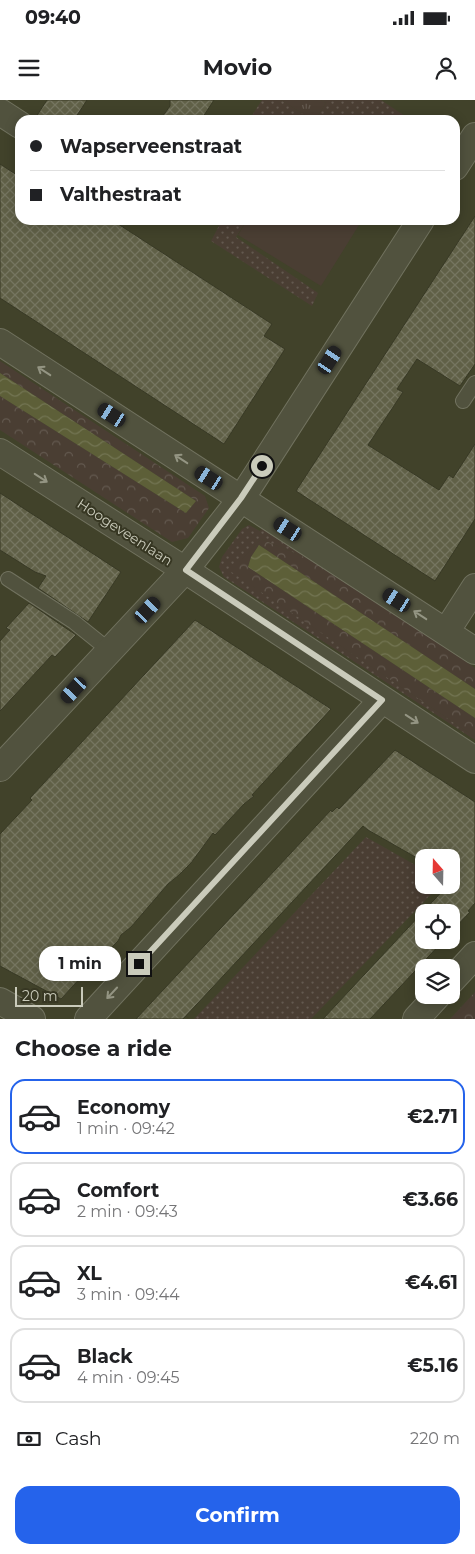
<!DOCTYPE html>
<meta charset="utf-8">
<style>
body{margin:0;font-family:Montserrat,sans-serif;background:#f2f2f2;color:#202124;height:100vh;display:flex;flex-direction:column;font-size:19px;white-space:nowrap}
*{box-sizing:border-box;margin:0}
p{font-size:16px;color:#757577}
.icon{flex:none;width:28px;height:28px;fill:none;stroke:currentColor;stroke-width:2;stroke-linecap:round;stroke-linejoin:round}
.map{position:relative;height:919px;overflow:hidden}
.drawer{display:flex;flex-direction:column;background:#fff;flex:1}
.drawer>*{flex:none}
.top-card{position:absolute;left:15px;top:15px;width:445px;height:110px;border-radius:15px;box-shadow:0 2px 12px #0003;display:grid;align-content:center;height:110px;padding:0 15px;background:#fff}
.needle{width:32px;rotate:340deg}
.fabs{position:absolute;left:415px;top:749px;display:grid;gap:10px}
.fabs a{display:grid;place-items:center;width:45px;height:45px;border-radius:10px;background:#fff;box-shadow:0 2px 12px #0003;font-size:25px}
.scale{position:absolute;left:15px;bottom:12px;width:68px;box-sizing:border-box;padding-left:5px;border:2px solid #cacbbb;border-top:0;font-size:14px;line-height:18px;white-space:nowrap;color:#cacbbb;-webkit-text-stroke:4px #373723;paint-order:stroke}
.end{position:absolute;width:22px;height:22px;margin:-11px;border:6px solid #cacbbb;background:#111;box-shadow:0 0 0 2px #111}
.from{border-radius:50%}
.bubble{position:absolute;height:35px;border-radius:15px;background:#fff;box-shadow:0 2px 12px #0003;font-size:16px;font-weight:700;line-height:35px;text-align:center}
.car{position:absolute;width:15px;height:30px;margin:-15px -8px;border-radius:6px;box-shadow:0 0 4px 1px #0007;background:linear-gradient(#222 24%,#8ab4d8 0 40%,#222 0 76%,#8ab4d8 0 86%,#222 0)}
.top-card b{display:flex;align-items:center;gap:18px;height:48px;font-size:19px}
.top-card b+b{border-top:1px solid #e0e0e0}
.top-card i{width:12px;height:12px;background:#202124}
ul{padding:0;list-style:none}
li{display:flex;align-items:center;gap:15px;height:75px;margin:0 10px 8px;padding:0 5px;border:2px solid #e0e0e0;border-radius:15px}
li div{flex:1}
li b{display:block;font-size:19px}
li em{font-style:normal;font-weight:700}
li.selected{border-color:#2563eb}
li>.icon{width:45px;height:45px;stroke-width:1.5}
h2{padding:0 15px;font-size:22px;line-height:60px}
.pay{display:flex;align-items:center;gap:12px;height:55px;padding:0 15px;font-size:19px}
.pay p{margin-inline-start:auto}
.cta{display:flex;gap:10px;margin-top:auto;padding:10px 15px}
.cta a{flex:1;height:58px;border-radius:15px;background:#2563eb;color:#fff;font-size:20px;font-weight:700;line-height:58px;text-align:center}
.status{display:flex;justify-content:space-between;align-items:center;height:35px;padding:0 25px;background:#fff;direction:ltr}
.status svg{height:14px;fill:currentColor}
header{display:flex;justify-content:space-between;align-items:center;height:65px;padding:0 15px;background:#fff;font-size:22px;font-weight:700}
.map>svg:first-child{display:block}
</style>
<div class="status"><b>09:40</b><svg viewBox="0 0 49 12"><path d="M0 12V9h3v3zM5 12V6h3v6zM10 12V3h3v9zM15 12V0h3v12zM26 1h20v11H26zM47 4h2v5h-2z"/></svg></div>
<header><svg class="icon" aria-label="menu" viewBox="0 0 24 24"><path d="M4 6h16M4 12h16M4 18h16"/></svg>Movio<svg class="icon" aria-label="person" viewBox="0 0 24 24"><circle cx="12" cy="8" r="4"/><path d="M4 21q1-7 8-7t8 7"/></svg></header>
<div class="map">
<svg width="475" height="919" viewBox="0 0 475 919">
<defs>
<pattern id="grass-dots" width="8" height="8" patternUnits="userSpaceOnUse" patternTransform="scale(1.25)"><rect width="8" height="8" fill="#4a3e33"/><path d="M2 2h.1M6 6h.1" fill="none" stroke="#63594f" stroke-width="1.8" stroke-linecap="round"/></pattern>
<pattern id="forest-crowns" width="20" height="18" patternUnits="userSpaceOnUse" patternTransform="scale(1.25)"><rect width="20" height="18" fill="#4a3e33"/><path d="M2 6a3 3 0 1 1 6 0M12 15a3 3 0 1 1 6 0" fill="none" stroke="#63594f"/></pattern>
<pattern id="park-tufts" width="24" height="20" patternUnits="userSpaceOnUse" patternTransform="scale(1.25)"><rect width="24" height="20" fill="#4a3e33"/><path d="M3 7l-1-3M5 7V3M7 7l1-3M15 17l-1-3M17 17v-4M19 17l1-3" fill="none" stroke="#63594f"/></pattern>
<pattern id="water-waves" width="16" height="10" patternUnits="userSpaceOnUse" patternTransform="scale(1.25)"><rect width="16" height="10" fill="#5d5f38"/><path d="M0 5q4-4 8 0t8 0" fill="none" stroke="#737553"/></pattern>
<pattern id="building-cross-hatch" width="8" height="8" patternUnits="userSpaceOnUse" patternTransform="scale(1.25)"><rect width="8" height="8" fill="#606047"/><path d="M0 0l8 8M0 8l8-8" fill="none" stroke="#757560"/></pattern>
</defs>
<rect width="100%" height="100%" fill="#41422a"/>
<path fill="url(#grass-dots)" d="M262 0H281L313 20H249Z
M321 0H381L411 20H376L373 18 371 20H315L326 3Z
M222 120H247L236 137 318 193 312 206 211 141Z
M265 424 335 470 261 439 231 471 475 637V640L224 477 219 467 222 457 242 429 249 425 260 431Z
M366 737 424 770V785H440L311 919H194Z"/>
<path fill="url(#forest-crowns)" d="M0 261 205 396 209 408 188 438 172 442 0 330V296L186 413 196 401 0 273Z
M261 439 335 470 475 568V589L259 445 251 457 248 467 475 618V637L230 471Z
M475 892V919H450Z"/>
<path fill="url(#park-tufts)" d="M281 0H321L326 3 315 20H313Z"/>
<path fill="#4a3e33" d="M247 120H351L359 125 321 186 238 135Z"/>
<path fill="url(#water-waves)" d="M0 273 196 401 186 413 0 296Z
M259 445 475 589V618L248 467 251 457Z"/>
<path fill="url(#building-cross-hatch)" stroke="#383925" d="M47 0H87L74 20H34Z
M170 0H214L201 20H160L170 6Z
M0 64 20 77V120H112L272 224 264 236 285 249 224 344 0 198Z
M475 116V264L460 286 417 259 397 289 403 292 368 345 439 390 449 375 453 378 475 344V419L435 481 296 391Z
M0 393 121 472 88 522 38 488 46 476 35 472 0 450Z
M29 503 76 535 55 557 52 555 0 611V541L10 530 6 528Z
M195 520 331 609 252 695 254 696 244 704 215 735 213 733 191 763 179 775 168 784 131 827 121 835 118 841 94 865 87 877 84 874 61 899 0 866V734L32 700 30 698Z
M395 650 475 702V803L468 811 470 812 451 832V812H424V840H444L370 919H323L448 785H451V782L454 779 451 777V758H424V762L368 730 363 726 183 919H136L331 710 332 712 337 707 339 709Z"/>
<g fill="none" stroke-linecap="round" stroke-linejoin="round">
<defs>
<path id="lane" d="M463 301 475 283
M8 479 74 522 110 551"/>
<path id="street" d="M0 12 20 25
M455 67 475 36
M0 242 475 551
M0 352 185 470 475 660
M446 532 475 487
M0 668 185 470 241 399 421 120
M451 881 475 855
M0 901 32 919
M88 919 382 600
M416 919 438 895"/>
</defs>
<use href="#lane" stroke="#71725f" stroke-width="16"/>
<use href="#street" stroke="#71725f" stroke-width="28"/>
<use href="#lane" stroke="#51523e" stroke-width="14"/>
<use href="#street" stroke="#51523e" stroke-width="26"/>
</g>
<defs><path id="oneway-shaft" d="M-6 0H5M1.5-3L5.5 0L1.5 3" fill="none" stroke-width="1.6" stroke-linecap="round" stroke-linejoin="round" transform="scale(1.25)"/></defs>
<g stroke="#949583">
<use href="#oneway-shaft" transform="translate(44 271) rotate(-147)"/>
<use href="#oneway-shaft" transform="translate(181 359) rotate(-147)"/>
<use href="#oneway-shaft" transform="translate(41 378) rotate(33)"/>
<use href="#oneway-shaft" transform="translate(420 515) rotate(-147)"/>
<use href="#oneway-shaft" transform="translate(412 619) rotate(33)"/>
<use href="#oneway-shaft" transform="translate(112 893) rotate(133)"/>
</g>
<g fill="none" stroke-linecap="round" stroke-linejoin="round">
<path stroke="#cacbbb" stroke-width="6" d="M139 864 382 600 186 470 241 398 262 366"/>
</g>
<g text-anchor="middle" dominant-baseline="central" stroke-width="4" stroke-linejoin="round" paint-order="stroke">
<g font-size="14" fill="#cacbbb" stroke="#373723">
<text transform="translate(125 432) rotate(33)">Hoogeveenlaan</text>
</g>
</g>
</svg>
<div class="fabs">
<a><svg class="needle" viewBox="-14 -14 28 28"><path d="M0-13l5 13h-10z" fill="#e53935"/><path d="M0 13l5-13h-10z" fill="#757577"/></svg></a>
<a><svg class="icon" aria-label="locate" viewBox="0 0 24 24"><circle cx="12" cy="12" r="6"/><path d="M12 2v4M12 18v4M2 12h4M18 12h4"/></svg></a>
<a><svg class="icon" aria-label="layers" viewBox="0 0 24 24"><path d="M12 4l9 5-9 5-9-5zM3 14l9 5 9-5"/></svg></a>
</div>
<div class="scale">20 m</div>
<i class="end from" style="left:262px;top:366px"></i>
<i class="end" style="left:139px;top:864px"></i>
<div class="bubble" style="left:39px;top:846px;width:82px">1 min</div>
<i class="car" style="left:330px;top:260px;rotate:33deg"></i>
<i class="car" style="left:112px;top:315px;rotate:303deg"></i>
<i class="car" style="left:209px;top:378px;rotate:303deg"></i>
<i class="car" style="left:288px;top:429px;rotate:303deg"></i>
<i class="car" style="left:397px;top:500px;rotate:303deg"></i>
<i class="car" style="left:148px;top:510px;rotate:43deg"></i>
<i class="car" style="left:74px;top:590px;rotate:223deg"></i>
<div class="top-card">
<b><i class="from"></i>Wapserveenstraat</b>
<b><i></i>Valthestraat</b>
</div>
</div>
<section class="drawer">
<h2>Choose a ride</h2>
<ul>
<li class="selected"><svg class="icon" aria-label="car" viewBox="0 0 24 24"><path d="M5 17H2v-5l4-1 3-4h7l3 4 3 1v5h-3M9 17h6M6 11h13"/><circle cx="7" cy="17" r="2"/><circle cx="17" cy="17" r="2"/></svg><div><b>Economy</b><p>1 min · 09:42</p></div><em>€2.71</em></li>
<li><svg class="icon" aria-label="car" viewBox="0 0 24 24"><path d="M5 17H2v-5l4-1 3-4h7l3 4 3 1v5h-3M9 17h6M6 11h13"/><circle cx="7" cy="17" r="2"/><circle cx="17" cy="17" r="2"/></svg><div><b>Comfort</b><p>2 min · 09:43</p></div><em>€3.66</em></li>
<li><svg class="icon" aria-label="car" viewBox="0 0 24 24"><path d="M5 17H2v-5l4-1 3-4h7l3 4 3 1v5h-3M9 17h6M6 11h13"/><circle cx="7" cy="17" r="2"/><circle cx="17" cy="17" r="2"/></svg><div><b>XL</b><p>3 min · 09:44</p></div><em>€4.61</em></li>
<li><svg class="icon" aria-label="car" viewBox="0 0 24 24"><path d="M5 17H2v-5l4-1 3-4h7l3 4 3 1v5h-3M9 17h6M6 11h13"/><circle cx="7" cy="17" r="2"/><circle cx="17" cy="17" r="2"/></svg><div><b>Black</b><p>4 min · 09:45</p></div><em>€5.16</em></li>
</ul>
<div class="pay"><svg class="icon" aria-label="cash" viewBox="0 0 24 24"><path d="M3 7h18v10H3z"/><circle cx="12" cy="12" r="2"/></svg>Cash<p>220 m</p></div>
<div class="cta"><a>Confirm</a></div>
</section>
